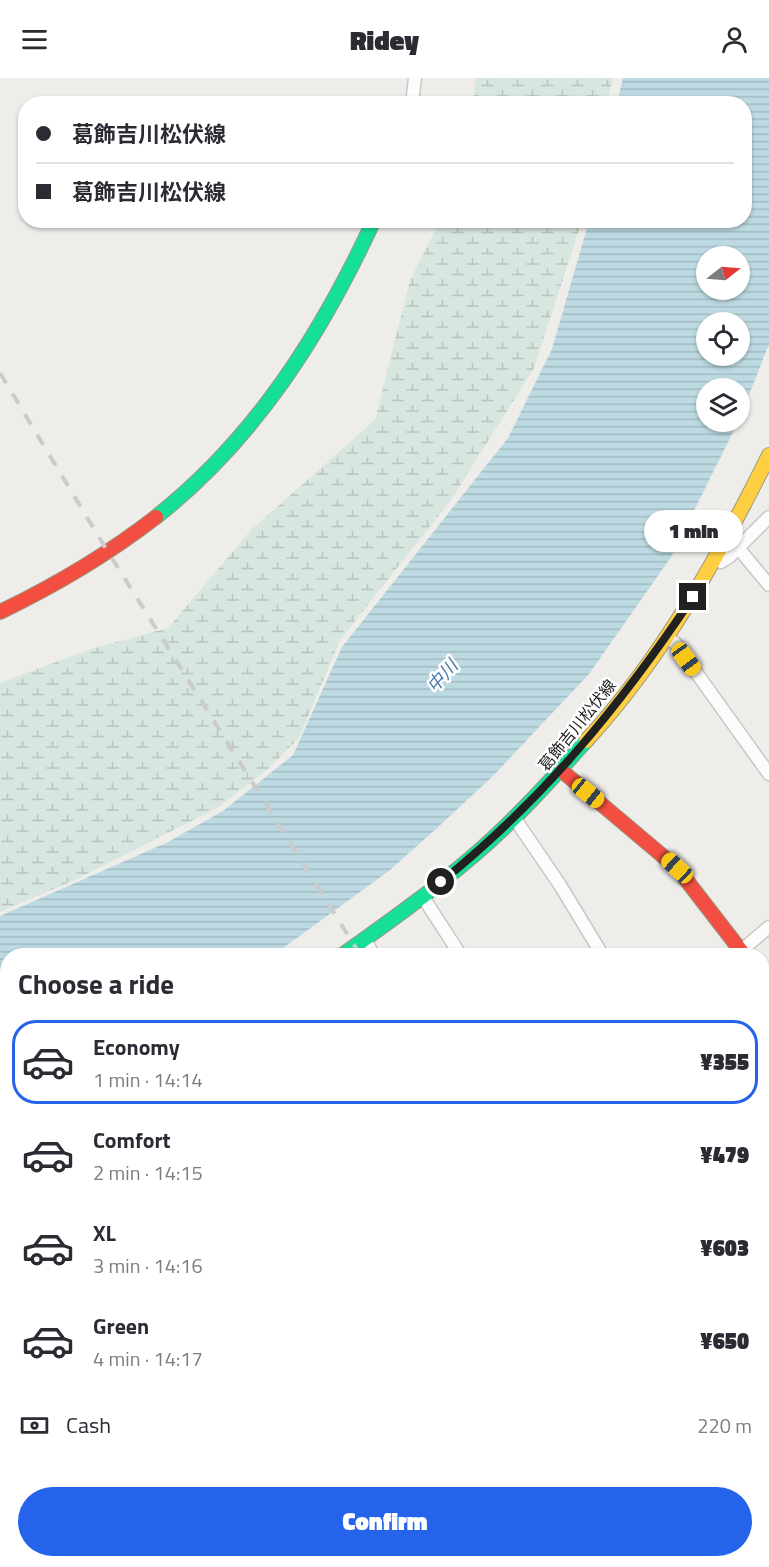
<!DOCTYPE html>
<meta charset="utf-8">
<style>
body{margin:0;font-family:"Titillium Web","Noto Sans JP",sans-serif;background:#f2f2f3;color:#2b2b33;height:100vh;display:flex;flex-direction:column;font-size:22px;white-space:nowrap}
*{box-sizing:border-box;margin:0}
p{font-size:20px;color:#7c7c81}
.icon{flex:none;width:33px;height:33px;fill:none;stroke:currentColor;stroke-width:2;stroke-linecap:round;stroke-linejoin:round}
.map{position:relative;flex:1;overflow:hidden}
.sheet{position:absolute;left:0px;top:870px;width:770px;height:620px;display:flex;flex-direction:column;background:#fff;border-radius:24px 24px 0 0;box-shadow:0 2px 4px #0004}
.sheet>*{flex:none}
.top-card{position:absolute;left:18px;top:18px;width:734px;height:132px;border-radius:24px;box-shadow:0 2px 4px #0004;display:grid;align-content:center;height:132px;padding:0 18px;background:#fff}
.needle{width:39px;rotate:73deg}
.tools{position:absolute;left:696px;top:168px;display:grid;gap:12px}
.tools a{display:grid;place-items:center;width:54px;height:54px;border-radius:50%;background:#fff;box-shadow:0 2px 4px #0004;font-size:30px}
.end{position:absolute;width:27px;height:27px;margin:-14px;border:8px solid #212121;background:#fff;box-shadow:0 0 0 3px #fff}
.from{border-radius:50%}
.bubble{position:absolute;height:42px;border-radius:21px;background:#fff;box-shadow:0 2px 4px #0004;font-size:20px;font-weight:800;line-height:42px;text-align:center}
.car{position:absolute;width:18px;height:36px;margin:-18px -9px;border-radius:8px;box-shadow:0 0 4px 2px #0007;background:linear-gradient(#f5c518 24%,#345 0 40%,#f5c518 0 76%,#345 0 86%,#f5c518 0)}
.top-card b{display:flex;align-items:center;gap:21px;height:57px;font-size:22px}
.top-card b+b{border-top:2px solid #e1e1e2}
.top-card i{width:15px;height:15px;background:#2b2b33}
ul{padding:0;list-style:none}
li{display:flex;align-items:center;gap:18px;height:84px;margin:0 12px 9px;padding:0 6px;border:3px solid transparent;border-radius:24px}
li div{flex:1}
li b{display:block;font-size:22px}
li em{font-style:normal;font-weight:800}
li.selected{border-color:#2563eb}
li>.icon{width:54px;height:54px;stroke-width:1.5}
h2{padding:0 18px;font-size:27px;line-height:72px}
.pay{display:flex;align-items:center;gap:15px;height:66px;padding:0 18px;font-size:22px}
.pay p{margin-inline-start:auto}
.cta{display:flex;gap:12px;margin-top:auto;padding:12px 18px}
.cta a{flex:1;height:69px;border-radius:36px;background:#2563eb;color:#fff;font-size:24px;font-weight:800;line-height:69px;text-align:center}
header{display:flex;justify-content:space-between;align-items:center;height:78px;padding:0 18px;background:#fff;font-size:27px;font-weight:800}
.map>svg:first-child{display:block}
</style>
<header><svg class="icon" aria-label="menu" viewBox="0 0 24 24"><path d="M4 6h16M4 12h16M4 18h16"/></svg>Ridey<svg class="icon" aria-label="person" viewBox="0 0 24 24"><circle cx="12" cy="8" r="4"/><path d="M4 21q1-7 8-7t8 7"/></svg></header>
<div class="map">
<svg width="769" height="1489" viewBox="0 0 769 1489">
<defs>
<pattern id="wetland-marsh" width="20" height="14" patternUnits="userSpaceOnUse" patternTransform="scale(1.5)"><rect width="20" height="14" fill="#d7e6de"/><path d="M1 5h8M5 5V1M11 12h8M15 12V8" fill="none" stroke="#b8c5be"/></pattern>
<pattern id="water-rules" width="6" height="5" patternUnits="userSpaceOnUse" patternTransform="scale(1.5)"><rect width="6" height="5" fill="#bddae3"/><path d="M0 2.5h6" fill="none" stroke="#a2bbc2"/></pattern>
</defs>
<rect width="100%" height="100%" fill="#efedea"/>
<path fill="url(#wetland-marsh)" d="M476 0H613L607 25H473Z
M440 143H582L534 290 451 422 340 562 299 660 266 693 217 730 77 801 0 834V605L91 571 168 550 251 452 375 342 410 202Z"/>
<path fill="#d7f5d8" d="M769 1420V1478L762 1470V1425Z"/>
<path fill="url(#water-rules)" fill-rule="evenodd" d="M623 0H769V266L740 340V310H706V344H738L671 479 589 596 493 698 437 750 390 792 279 873 270 878H8L7 1001 0 1011V838L168 764 223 733 293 677 342 569 508 360 552 271 589 143 744 142V26L617 25ZM706 178H740V212H706ZM740 244V278H706V244Z
M0 1134 8 1157 7 1356 0 1333Z
M49 1482H115L117 1489H52Z"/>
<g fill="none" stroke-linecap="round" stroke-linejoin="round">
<path stroke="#bddae3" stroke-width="21" d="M762 1118 769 1111"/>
<defs>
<path id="street" d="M412 26 415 0
M739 471 769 507
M716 482 721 484 729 479 769 439
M666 559 675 565 769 696
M515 741 560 807 603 878
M423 819 461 878
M365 862 374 878
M736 877 769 849
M762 906 769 917
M0 1087 8 1084
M762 1108 769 1102
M762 1151 769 1145
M762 1234 769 1249
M762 1402 769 1399
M0 1415 8 1433
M148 1482 151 1489
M464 1482 467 1489
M15 1489 34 1482
M285 1489 303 1482"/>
<path id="fast" d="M156 439C255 361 322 255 374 142
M341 878C386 846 431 814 473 778 514 743 550 703 586 663
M0 1027 8 1025
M762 1364 769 1359
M665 1482 668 1489
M579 1489 589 1482"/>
<path id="slow" d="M586 663C663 579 719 478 769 377
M762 1344 769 1339
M251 1482 254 1489"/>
<path id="jam" d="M0 534C56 507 107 477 156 439
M562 693 677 790 745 878
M762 1323 769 1314
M494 1489 509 1482
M522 1489 533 1482
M544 1489 555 1482"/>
</defs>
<use href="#street" stroke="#c8c7c6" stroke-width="15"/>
<use href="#fast" stroke="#989a80" stroke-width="16"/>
<use href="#slow" stroke="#989a80" stroke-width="16"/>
<use href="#jam" stroke="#989a80" stroke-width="16"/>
<use href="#street" stroke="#fdfcfc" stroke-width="12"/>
<use href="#fast" stroke="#16e098" stroke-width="14"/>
<use href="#slow" stroke="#ffcf43" stroke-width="14"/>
<use href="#jam" stroke="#f24e42" stroke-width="14"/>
<path stroke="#cbcbcb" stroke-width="4" stroke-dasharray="12 12" stroke-linecap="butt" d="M0 295 100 461 361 878
M762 1477 769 1485"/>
</g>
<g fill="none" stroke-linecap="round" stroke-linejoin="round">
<path stroke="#212121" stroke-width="8" d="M441 804C544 721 620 628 693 519"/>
</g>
<g text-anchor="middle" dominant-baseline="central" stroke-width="5" stroke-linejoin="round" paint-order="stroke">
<g font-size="16" fill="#212121" stroke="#fff">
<text transform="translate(577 647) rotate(-51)">葛飾吉川松伏線</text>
</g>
<g font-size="18" font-style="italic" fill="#4677ad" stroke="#fff">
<text transform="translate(442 598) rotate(-49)">中川</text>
</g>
</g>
</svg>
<div class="tools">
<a><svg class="needle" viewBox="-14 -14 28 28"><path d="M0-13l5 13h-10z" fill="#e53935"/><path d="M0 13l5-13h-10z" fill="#7c7c81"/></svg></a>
<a><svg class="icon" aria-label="locate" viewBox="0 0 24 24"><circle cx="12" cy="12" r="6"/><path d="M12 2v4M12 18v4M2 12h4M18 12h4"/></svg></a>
<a><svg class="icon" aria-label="layers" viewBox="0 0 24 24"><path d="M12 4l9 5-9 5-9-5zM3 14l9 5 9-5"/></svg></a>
</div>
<i class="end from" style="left:441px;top:804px"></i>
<i class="end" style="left:693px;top:519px"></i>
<div class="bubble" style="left:644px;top:432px;width:99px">1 min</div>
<i class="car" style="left:686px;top:581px;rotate:144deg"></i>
<i class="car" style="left:588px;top:715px;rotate:129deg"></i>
<i class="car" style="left:677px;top:790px;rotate:313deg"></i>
<div class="top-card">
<b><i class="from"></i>葛飾吉川松伏線</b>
<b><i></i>葛飾吉川松伏線</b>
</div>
<section class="sheet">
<h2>Choose a ride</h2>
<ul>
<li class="selected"><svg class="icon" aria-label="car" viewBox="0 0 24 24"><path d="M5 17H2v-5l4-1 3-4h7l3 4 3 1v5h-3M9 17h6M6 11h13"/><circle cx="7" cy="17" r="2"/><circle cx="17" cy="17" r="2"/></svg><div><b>Economy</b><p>1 min · 14:14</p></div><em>¥355</em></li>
<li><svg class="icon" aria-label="car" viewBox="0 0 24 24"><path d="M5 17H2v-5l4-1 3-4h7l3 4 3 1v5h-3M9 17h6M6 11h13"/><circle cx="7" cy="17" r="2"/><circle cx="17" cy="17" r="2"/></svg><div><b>Comfort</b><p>2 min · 14:15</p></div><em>¥479</em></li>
<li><svg class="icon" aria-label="car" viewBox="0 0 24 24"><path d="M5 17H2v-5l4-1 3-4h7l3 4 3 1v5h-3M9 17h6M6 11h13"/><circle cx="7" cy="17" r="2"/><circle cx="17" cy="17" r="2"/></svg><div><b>XL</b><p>3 min · 14:16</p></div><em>¥603</em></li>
<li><svg class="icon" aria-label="car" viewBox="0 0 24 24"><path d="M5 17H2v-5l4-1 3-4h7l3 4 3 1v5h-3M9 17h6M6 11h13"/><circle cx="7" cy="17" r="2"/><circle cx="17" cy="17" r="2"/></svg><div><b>Green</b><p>4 min · 14:17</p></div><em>¥650</em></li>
</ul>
<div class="pay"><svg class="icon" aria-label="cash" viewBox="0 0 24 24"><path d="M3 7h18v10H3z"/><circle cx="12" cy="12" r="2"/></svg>Cash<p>220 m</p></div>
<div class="cta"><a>Confirm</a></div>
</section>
</div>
